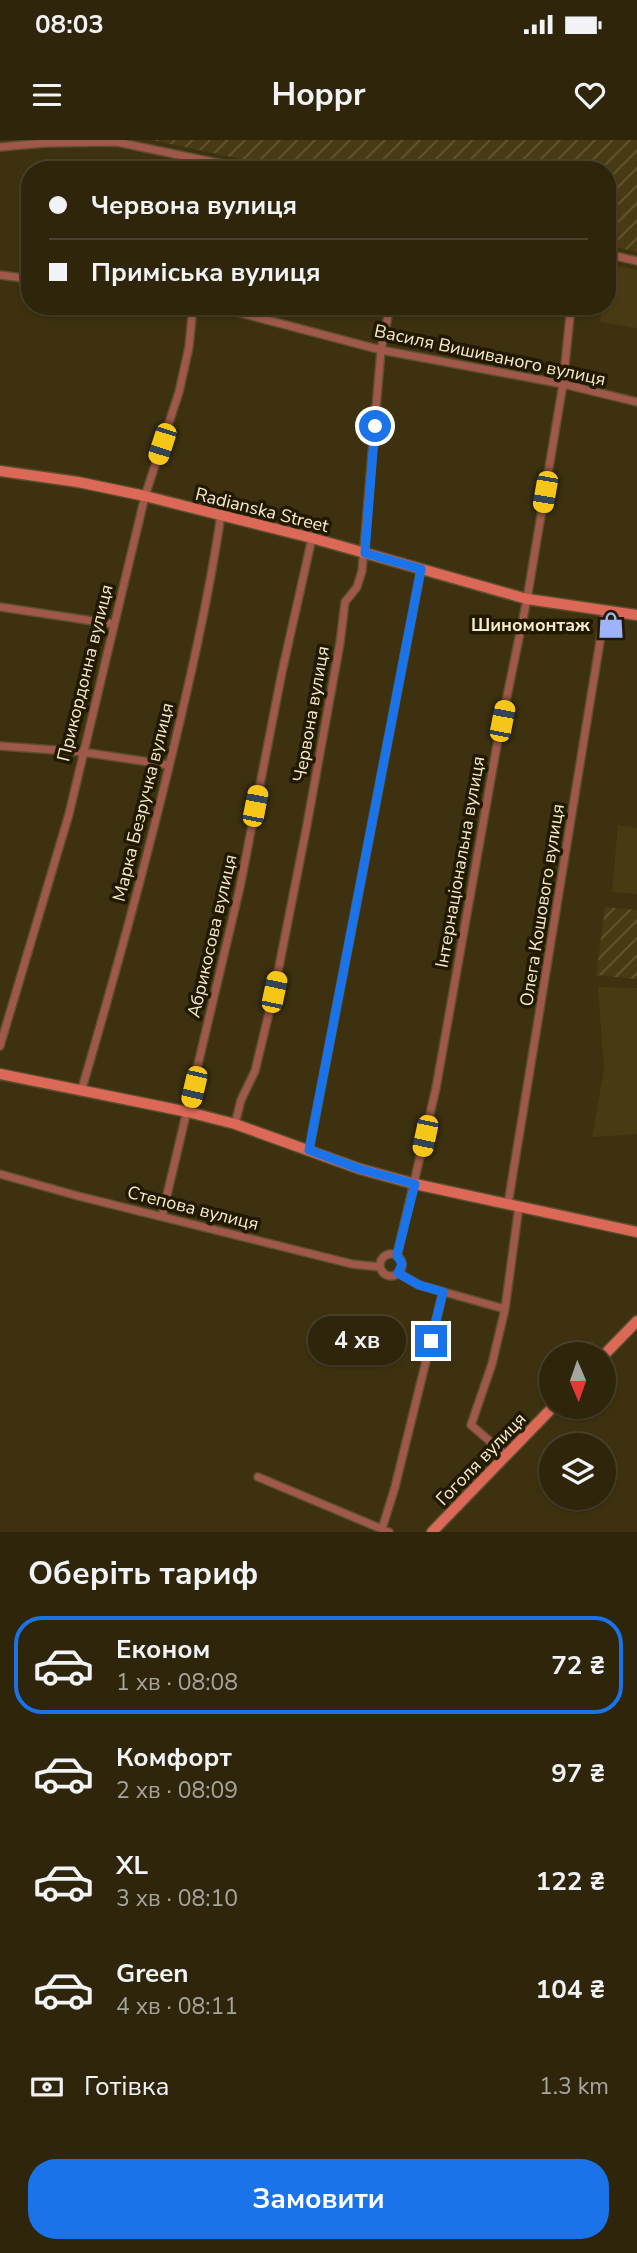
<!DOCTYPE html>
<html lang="uk">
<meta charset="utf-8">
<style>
body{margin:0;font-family:"Nunito Sans",sans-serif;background:#362d14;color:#f1f3f6;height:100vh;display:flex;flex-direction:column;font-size:26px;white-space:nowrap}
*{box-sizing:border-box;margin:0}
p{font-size:23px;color:#a7a59d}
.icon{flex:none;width:38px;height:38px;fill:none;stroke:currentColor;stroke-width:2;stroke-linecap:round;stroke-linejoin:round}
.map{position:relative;height:1392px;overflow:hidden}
.details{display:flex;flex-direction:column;background:#2e250b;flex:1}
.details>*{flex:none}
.banner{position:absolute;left:21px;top:21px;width:595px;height:154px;border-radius:28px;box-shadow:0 2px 5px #0004,0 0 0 2px #49422c;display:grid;align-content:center;height:154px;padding:0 28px;background:#2e250b}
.needle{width:46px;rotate:178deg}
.controls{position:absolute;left:539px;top:1202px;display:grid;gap:14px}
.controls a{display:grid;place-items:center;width:77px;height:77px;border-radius:50%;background:#2e250b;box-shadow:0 2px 5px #0004,0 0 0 2px #49422c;font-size:35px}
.end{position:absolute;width:32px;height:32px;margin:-16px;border:9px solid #1a73e8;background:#fff;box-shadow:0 0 0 4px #fff}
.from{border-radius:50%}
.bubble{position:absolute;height:49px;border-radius:24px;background:#2e250b;box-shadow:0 2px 5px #0004,0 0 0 2px #49422c;font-size:23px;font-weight:700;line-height:49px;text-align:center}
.car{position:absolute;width:21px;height:42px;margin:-21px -10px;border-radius:9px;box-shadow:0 0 5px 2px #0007;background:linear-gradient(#f5c518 24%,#345 0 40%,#f5c518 0 76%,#345 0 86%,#f5c518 0)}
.banner b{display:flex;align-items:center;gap:24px;height:66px;font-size:26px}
.banner b+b{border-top:2px solid #49422c}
.banner i{width:18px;height:18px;background:#f1f3f6}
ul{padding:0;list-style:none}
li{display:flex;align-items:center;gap:21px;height:98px;margin:0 14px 10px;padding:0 14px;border:4px solid transparent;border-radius:28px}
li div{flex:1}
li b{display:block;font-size:26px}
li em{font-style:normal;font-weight:700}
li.on{border-color:#1a73e8}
li>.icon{width:63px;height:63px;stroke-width:1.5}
h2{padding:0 28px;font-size:32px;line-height:84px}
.pay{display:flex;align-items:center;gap:18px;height:77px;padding:0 28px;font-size:26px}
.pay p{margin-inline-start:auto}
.cta{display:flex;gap:14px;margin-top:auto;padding:14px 28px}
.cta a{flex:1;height:80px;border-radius:28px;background:#1a73e8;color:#fff;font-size:28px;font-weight:700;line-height:80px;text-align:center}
.status{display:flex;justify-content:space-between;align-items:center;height:49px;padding:0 35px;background:#2e250b;direction:ltr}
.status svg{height:19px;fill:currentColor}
header{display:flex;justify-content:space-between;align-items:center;height:91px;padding:0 28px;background:#2e250b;font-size:32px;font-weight:700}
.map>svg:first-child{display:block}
</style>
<div class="status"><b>08:03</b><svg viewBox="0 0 49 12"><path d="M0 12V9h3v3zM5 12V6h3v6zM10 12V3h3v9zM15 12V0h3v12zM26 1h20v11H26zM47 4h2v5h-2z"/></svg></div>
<header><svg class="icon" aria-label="menu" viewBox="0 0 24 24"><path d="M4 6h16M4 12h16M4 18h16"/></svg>Hoppr<svg class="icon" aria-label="heart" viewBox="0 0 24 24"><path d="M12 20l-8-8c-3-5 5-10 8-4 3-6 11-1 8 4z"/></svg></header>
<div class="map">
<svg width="637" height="1392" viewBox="0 0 637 1392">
<defs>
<pattern id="industrial-furrows" width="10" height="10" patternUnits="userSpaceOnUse" patternTransform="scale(1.75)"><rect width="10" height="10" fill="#483b14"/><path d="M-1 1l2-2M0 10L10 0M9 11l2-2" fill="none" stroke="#635835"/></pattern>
</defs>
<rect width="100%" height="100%" fill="#3d310f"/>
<path fill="#483b14" d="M607 124 637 130V188L600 182 601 172 577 167 607 166Z
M618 685 637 688V754L612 752Z
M598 847 637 848V994L592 997 604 930Z"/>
<path fill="url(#industrial-furrows)" d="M152 0H637V112L607 105V30H292Z
M605 767 637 770V839L596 835Z"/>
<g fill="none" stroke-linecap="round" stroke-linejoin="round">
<defs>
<path id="street" d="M0 7 45 3 117 2 251 30
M607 114 637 121
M0 135 30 139
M214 166 381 210 563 244 637 262
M0 467 113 484
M0 606 82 612 169 625
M0 906 69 674 145 356 179 252 189 207 193 166
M81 952C112 846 141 741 167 635 188 549 208 463 221 375
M235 984 241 960 255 931 274 852 306 690 340 503 345 462 357 447 362 431 381 210 390 166
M309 1010 421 429
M0 1034 78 1056 352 1124 380 1127
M508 1064 605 471
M162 1076 240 747 282 532 312 398
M380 1125a11 11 0 1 1 22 0a11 11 0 1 1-22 0Z
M397 1115 436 948 497 605 527 459 563 244 571 166
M398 1133 419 1145 505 1169
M506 1315 471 1285 492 1224 505 1169 519 1066
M258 1337 389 1392
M382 1389 395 1347 443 1152"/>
<path id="secondary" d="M0 331 78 342 145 356 312 398 527 459 637 475
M0 934 188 972 235 984 360 1029 415 1044 637 1092
M604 1215 637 1181
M432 1392 553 1267"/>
</defs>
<use href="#street" stroke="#5b4f2d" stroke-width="10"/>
<use href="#secondary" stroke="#5b4f2d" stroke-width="13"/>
<use href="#street" stroke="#a0584b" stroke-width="7"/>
<use href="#secondary" stroke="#dc6957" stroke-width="10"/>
</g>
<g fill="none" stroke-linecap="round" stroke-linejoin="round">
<path stroke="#1a73e8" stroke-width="9" d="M375 286 365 413 421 429 309 1010 360 1029 415 1044 397 1115 402 1124 398 1133 419 1145 443 1152 431 1201"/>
</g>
<defs>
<symbol id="shop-bare" viewBox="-9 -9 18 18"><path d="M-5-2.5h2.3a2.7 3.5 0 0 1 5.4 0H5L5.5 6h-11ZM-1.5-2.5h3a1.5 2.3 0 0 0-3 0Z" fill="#9db4fd" stroke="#221901" stroke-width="2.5" paint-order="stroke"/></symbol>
</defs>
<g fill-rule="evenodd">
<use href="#shop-bare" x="592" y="466" width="38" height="38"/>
</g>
<g text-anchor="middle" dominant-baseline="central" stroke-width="7" stroke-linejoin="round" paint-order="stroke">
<g font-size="18" fill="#f7ebcb" stroke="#221901">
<text transform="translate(490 215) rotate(12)">Василя Вишиваного вулиця</text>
<text transform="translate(262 370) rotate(14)">Radianska Street</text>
<text transform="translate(85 533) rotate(-76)">Прикордонна вулиця</text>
<text transform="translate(311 574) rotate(-80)">Червона вулиця</text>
<text transform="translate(143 662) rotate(-76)">Марка Безручка вулиця</text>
<text transform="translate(460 722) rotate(-80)">Інтернаціональна вулиця</text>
<text transform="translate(542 765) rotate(-81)">Олега Кошового вулиця</text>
<text transform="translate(212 796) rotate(-77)">Абрикосова вулиця</text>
<text transform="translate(193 1068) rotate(14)">Степова вулиця</text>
<text transform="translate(481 1319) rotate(-46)">Гоголя вулиця</text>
</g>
<g font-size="18" font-weight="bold" fill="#f7ebcb" stroke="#221901" text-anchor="end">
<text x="590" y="485">Шиномонтаж</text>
</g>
</g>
</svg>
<div class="controls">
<a><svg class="needle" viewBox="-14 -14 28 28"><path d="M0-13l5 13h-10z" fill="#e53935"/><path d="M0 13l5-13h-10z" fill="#a7a59d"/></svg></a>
<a><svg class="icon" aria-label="layers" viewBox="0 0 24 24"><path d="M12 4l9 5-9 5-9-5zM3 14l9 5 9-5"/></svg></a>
</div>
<i class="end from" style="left:375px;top:286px"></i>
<i class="end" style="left:431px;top:1201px"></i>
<div class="bubble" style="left:308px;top:1176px;width:98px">4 хв</div>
<i class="car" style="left:162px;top:304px;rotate:198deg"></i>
<i class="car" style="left:545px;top:352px;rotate:190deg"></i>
<i class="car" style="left:502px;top:581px;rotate:11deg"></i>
<i class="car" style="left:255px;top:666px;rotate:11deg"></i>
<i class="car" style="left:274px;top:852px;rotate:12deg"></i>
<i class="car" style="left:194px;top:947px;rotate:193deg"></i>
<i class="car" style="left:425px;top:996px;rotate:192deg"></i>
<div class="banner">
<b><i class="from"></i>Червона вулиця</b>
<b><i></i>Приміська вулиця</b>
</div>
</div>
<section class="details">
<h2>Оберіть тариф</h2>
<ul>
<li class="on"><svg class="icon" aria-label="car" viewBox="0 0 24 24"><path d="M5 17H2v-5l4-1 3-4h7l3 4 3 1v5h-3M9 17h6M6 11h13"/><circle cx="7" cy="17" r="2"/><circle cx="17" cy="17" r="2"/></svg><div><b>Економ</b><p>1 хв · 08:08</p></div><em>72 ₴</em></li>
<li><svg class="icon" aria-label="car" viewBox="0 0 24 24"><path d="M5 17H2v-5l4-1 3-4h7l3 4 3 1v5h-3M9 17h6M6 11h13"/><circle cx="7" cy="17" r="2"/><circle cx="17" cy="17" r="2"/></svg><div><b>Комфорт</b><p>2 хв · 08:09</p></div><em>97 ₴</em></li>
<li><svg class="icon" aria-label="car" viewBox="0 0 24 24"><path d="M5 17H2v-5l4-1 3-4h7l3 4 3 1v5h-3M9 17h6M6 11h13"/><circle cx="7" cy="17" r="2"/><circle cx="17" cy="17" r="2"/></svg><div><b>XL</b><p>3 хв · 08:10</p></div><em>122 ₴</em></li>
<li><svg class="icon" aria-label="car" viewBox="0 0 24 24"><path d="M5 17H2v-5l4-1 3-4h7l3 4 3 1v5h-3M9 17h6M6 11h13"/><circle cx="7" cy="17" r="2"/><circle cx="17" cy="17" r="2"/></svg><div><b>Green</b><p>4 хв · 08:11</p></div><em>104 ₴</em></li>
</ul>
<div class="pay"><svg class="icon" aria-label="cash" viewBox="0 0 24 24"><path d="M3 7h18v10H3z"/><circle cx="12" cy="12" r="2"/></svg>Готівка<p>1.3 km</p></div>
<div class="cta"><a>Замовити</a></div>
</section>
